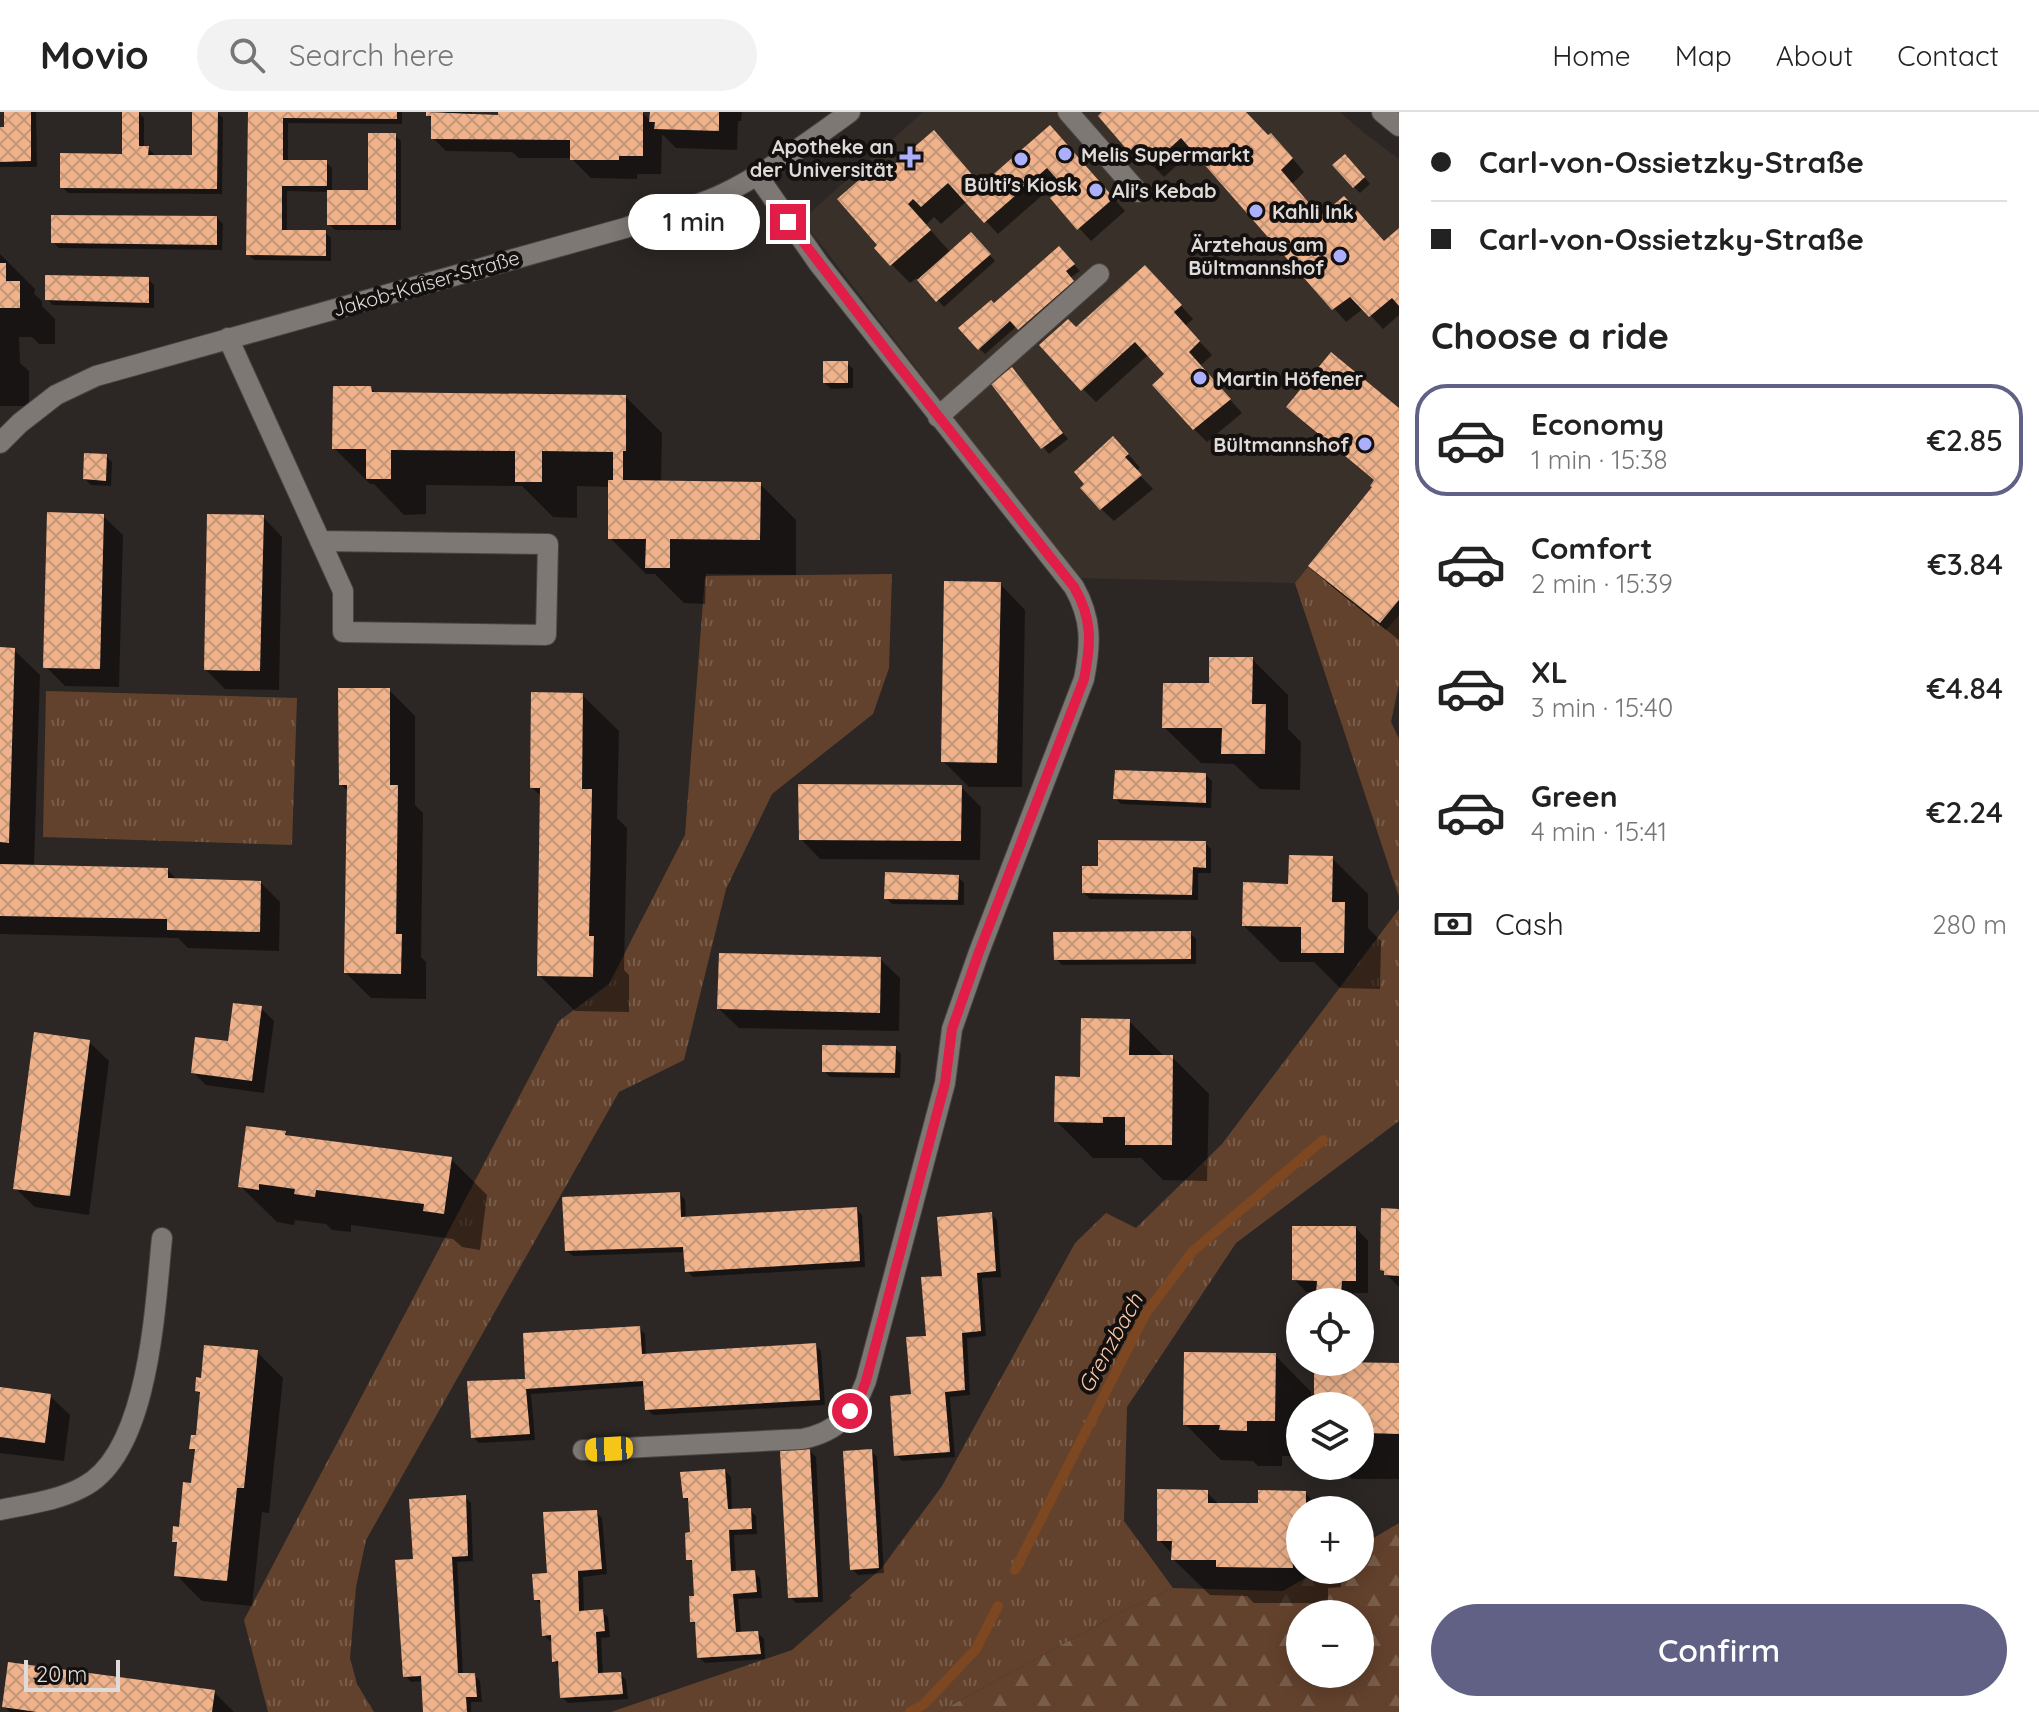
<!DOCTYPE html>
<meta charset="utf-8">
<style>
body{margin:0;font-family:Quicksand,sans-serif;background:#f2f2f2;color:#222;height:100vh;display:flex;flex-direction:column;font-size:30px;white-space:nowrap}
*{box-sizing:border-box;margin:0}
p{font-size:26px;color:#767676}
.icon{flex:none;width:44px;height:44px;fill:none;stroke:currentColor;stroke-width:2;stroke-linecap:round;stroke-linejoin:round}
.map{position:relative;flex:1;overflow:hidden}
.details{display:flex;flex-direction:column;background:#fff;width:640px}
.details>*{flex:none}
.hud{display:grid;align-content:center;height:176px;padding:0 32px;background:#fff}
.buttons{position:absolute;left:1286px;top:1176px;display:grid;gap:16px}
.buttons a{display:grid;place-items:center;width:88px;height:88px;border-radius:50%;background:#fff;box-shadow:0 4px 20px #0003;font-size:40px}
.scale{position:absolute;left:24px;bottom:20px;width:96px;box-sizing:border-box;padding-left:8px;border:4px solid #dedbd9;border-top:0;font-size:22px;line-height:28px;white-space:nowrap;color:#dedbd9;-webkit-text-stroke:6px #13100f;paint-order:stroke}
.end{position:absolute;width:36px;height:36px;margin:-18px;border:10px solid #e11d48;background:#fff;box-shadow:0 0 0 4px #fff}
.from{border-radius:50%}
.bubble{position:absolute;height:56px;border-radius:28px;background:#fff;box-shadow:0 4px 20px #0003;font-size:26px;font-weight:600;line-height:56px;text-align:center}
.car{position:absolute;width:24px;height:48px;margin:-24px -12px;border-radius:10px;box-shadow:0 0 6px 2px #0007;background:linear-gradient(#f5c518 24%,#345 0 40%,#f5c518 0 76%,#345 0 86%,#f5c518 0)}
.hud b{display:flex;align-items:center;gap:28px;height:76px;font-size:30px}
.hud b+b{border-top:2px solid #e0e0e0}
.hud i{width:20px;height:20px;background:#222}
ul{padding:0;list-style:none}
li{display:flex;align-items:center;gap:24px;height:112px;margin:0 16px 12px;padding:0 16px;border:4px solid transparent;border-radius:32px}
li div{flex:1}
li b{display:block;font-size:30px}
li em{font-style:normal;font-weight:600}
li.on{border-color:#606184}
li>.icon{width:72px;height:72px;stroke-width:1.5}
h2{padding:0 32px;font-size:36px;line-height:96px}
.pay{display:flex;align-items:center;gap:20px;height:88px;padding:0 32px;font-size:30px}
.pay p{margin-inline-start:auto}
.primary-button{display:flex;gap:16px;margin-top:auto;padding:16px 32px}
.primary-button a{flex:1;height:92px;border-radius:48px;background:#606184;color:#fff;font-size:32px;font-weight:600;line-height:92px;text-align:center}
header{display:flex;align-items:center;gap:48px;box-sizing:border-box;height:112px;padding:0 40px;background:#fff;border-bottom:2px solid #e0e0e0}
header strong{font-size:38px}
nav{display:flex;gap:44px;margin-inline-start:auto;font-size:28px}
.search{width:560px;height:72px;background:#f2f2f2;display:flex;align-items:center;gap:20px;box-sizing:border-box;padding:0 28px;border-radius:44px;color:#767676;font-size:30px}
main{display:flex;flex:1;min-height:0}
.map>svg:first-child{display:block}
</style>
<header>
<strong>Movio</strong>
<div class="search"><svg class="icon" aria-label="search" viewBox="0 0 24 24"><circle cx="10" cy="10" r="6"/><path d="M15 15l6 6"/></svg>Search here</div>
<nav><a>Home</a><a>Map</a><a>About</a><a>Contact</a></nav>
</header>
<main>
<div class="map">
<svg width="1399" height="1600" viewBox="0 0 1399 1600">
<defs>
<pattern id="forest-firs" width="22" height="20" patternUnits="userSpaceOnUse" patternTransform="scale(2)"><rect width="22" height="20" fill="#63422d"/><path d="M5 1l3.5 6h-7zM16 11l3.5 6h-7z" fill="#795d4b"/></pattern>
<pattern id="park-tufts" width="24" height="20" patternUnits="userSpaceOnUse" patternTransform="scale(2)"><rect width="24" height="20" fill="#63422d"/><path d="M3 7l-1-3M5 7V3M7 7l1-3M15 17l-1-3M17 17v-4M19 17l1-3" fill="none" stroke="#795d4b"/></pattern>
<pattern id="building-cross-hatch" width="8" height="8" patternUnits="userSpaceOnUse" patternTransform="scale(2)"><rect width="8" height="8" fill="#efb28b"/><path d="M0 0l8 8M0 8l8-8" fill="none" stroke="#c49678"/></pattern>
</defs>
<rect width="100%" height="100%" fill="#2c2724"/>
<path fill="#393029" d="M923 0H1340L1364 21 1399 47V503L1387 518 1308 455 1295 471 1078 466 802 108Z"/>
<path fill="url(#forest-firs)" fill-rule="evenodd" d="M1399 1411V1600H939L1121 1500 1173 1476 1283 1479 1319 1458H1360V1434ZM1300 1502H1360V1562H1300Z"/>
<path fill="url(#park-tufts)" d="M1308 455 1386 518 1399 503V572L1391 610 1399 627V785L1295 471Z
M892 462 889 556 873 602 772 682 726 777 684 948 619 980 366 1428 356 1475 350 1546 357 1572 374 1600H268L244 1508 559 909 609 872 685 723 705 464Z
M46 579 297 586 292 733 43 725Z
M1399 797V1009L1236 1131 1127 1295 1124 1409 1173 1476 1121 1500 939 1600H611L792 1538 852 1485 849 1484 881 1457 942 1374 1075 1131 1106 1101 1136 1116 1222 1032Z"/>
<path fill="#0007" d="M6 0H36L37 55H0V17H6Z
M124 0H138L144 6V36H148L154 42V45H194L217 0 223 6 222 82 68 81 62 75 124 44Z
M249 0H402V12L288 11V50H326L332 56V80H370L395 23 401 29V118H335L329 112V80L287 79V120H325L331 126V149L254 148 248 142Z
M428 0H472V5H499V0H642L651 9 652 0H742L741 9H738L737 38 676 36 662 22 661 62H637V67L591 66 571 46H519L512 40 446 39 433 26V9L428 3Z
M1105 0H1245L1267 26 1284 36 1304 60 1292 72 1321 106 1384 131 1399 118V203L1383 217 1364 196 1346 210 1194 38 1164 65 1147 48 1143 51 1130 38Z
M934 21 983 74 1063 28 1125 99 1091 129 1079 116 1066 75 1060 68 998 122 967 89 941 112 934 105 926 113 951 141 971 122 995 149 944 195 917 166 910 171 891 152 880 133 883 65Z
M1351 50 1370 72 1360 81 1354 75Z
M217 106 223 112 222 138 59 136 53 130Z
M1059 137 1080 159 1070 166 1078 176 1025 222 1017 214 985 242 979 236 994 194Z
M0 142 35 177 34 182 42 189V194L55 207V232H39L32 225H19L20 251 29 259V294H0Z
M148 167 154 173V196L53 193 47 187Z
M1158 168 1193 207 1185 214 1212 243 1200 254 1242 301 1207 330 1194 317 1167 262 1149 242 1096 290 1083 277 1076 218Z
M847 251 853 257V276L831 277 825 271Z
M1017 264 1068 327 1049 342 994 273Z
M371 276 377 282 626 285 662 321 661 371 760 372 796 408V463L706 462 705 492 684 491 655 462H646L610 426V375L577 374V406L553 405 522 374 426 373V402L404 403 374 372H370L334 336Z
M1289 294 1399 299V528L1330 473 1311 454 1374 375 1376 370 1308 314Z
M1126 339 1140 356 1136 359 1153 377 1114 409 1101 397Z
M106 344 112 350 111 374 91 373 85 367Z
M103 404 123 423 119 575 65 574 46 555Z
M263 405 282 425 279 578 225 577 206 558Z
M1000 472 1025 498 1022 675H969L943 649Z
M0 537 14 538 40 563 34 755 168 758 177 768 261 771 280 790 279 839 188 836 178 826 0 822Z
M1252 547 1288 583V617L1301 630 1300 678 1260 677 1234 652 1201 651 1164 615 1211 573Z
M389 578 415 604V693L423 701 421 845 426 850V887L371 886 346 861 348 680 341 672Z
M582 583 619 619 617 706 627 716 624 858 629 863V900L575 899 539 863 542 685 532 676Z
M1206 663 1212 669 1211 696 1121 692 1115 686Z
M961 675 981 695 980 748 820 747 801 727Z
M1205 731 1211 737V761H1198V788L1090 787 1084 781 1100 756Z
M1332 746 1368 782V816L1381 829 1380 877 1340 876 1314 850H1280L1244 814 1290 774Z
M958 765 964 771V793L892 792 886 786Z
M1190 821 1196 827V852L1062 853 1056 847Z
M880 847 900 866 899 919 739 916 719 897Z
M261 896 274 909 264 981 206 973 193 960 230 931Z
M1129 909 1165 945H1172L1209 982 1207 1069 1163 1068 1141 1046H1093L1056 1009 1082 967Z
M89 930 109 949 89 1103 35 1095 15 1076Z
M895 936 901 942 900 966 830 965 824 959Z
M285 1021 290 1026 451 1047 487 1083 480 1138 462 1135 453 1127 351 1113V1120L332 1118 326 1112 295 1108 294 1113 277 1110 240 1074Z
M680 1082 685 1088 686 1107 856 1097 862 1103 865 1155 693 1165 687 1159 685 1140 573 1144 567 1139Z
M1399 1099V1175L1382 1158Z
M991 1102 997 1108 1001 1165 982 1166 986 1224 967 1226 970 1283 950 1285 955 1345 902 1349 896 1343 944 1166Z
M1356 1116 1368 1129V1181H1354L1353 1190H1328L1318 1180H1306L1294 1167Z
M639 1216 645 1222 646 1243 815 1233 821 1239 825 1293 653 1303 647 1297 646 1274 531 1282 535 1328 479 1331 473 1325 527 1269Z
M257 1240 283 1266 269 1401 262 1400 252 1494 202 1489 176 1463 179 1434 174 1429 181 1417 193 1373 196 1341 191 1336 197 1326 202 1284 197 1279 202 1268Z
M1275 1243 1311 1280V1294H1300V1344H1282V1354H1258L1253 1349 1221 1348 1185 1312Z
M1399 1253V1367H1352L1340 1354H1360V1294H1316Z
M0 1277 50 1284 70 1303 64 1349 0 1341Z
M810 1339 816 1345 823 1490 796 1491 790 1485Z
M871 1339 877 1345 884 1461 858 1463 852 1457Z
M725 1359 731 1365 732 1399 750 1398 756 1404 757 1422 734 1423 736 1461 754 1460 760 1466 762 1486 738 1487 741 1522 758 1521 764 1527 765 1547 705 1551 699 1545 697 1514 692 1509 696 1486 695 1453 688 1447 692 1422 690 1391 684 1385Z
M1207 1380 1219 1393H1260L1305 1381 1322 1398H1300V1458H1341V1475L1328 1476V1491H1254L1247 1484 1210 1483 1173 1447V1443L1159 1428Z
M465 1385 471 1391 473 1449 457 1450 463 1563H474L480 1569 482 1590H471V1600H425L423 1569 411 1570 405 1564 416 1449Z
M596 1400 602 1406 607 1462 583 1465 584 1501 602 1500 608 1505 610 1525 601 1526 603 1563 620 1562 626 1568 628 1587 568 1591 562 1585 560 1555 554 1549 553 1528 550 1529 544 1523 542 1494 536 1487 549 1463Z
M214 1580 234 1600H10L4 1594Z"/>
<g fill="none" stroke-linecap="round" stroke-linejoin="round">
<path stroke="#7c4721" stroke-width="10" d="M1015 1458 1146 1201 1193 1139 1323 1028
M910 1600 924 1592 976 1537 998 1494"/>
</g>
<path fill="url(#building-cross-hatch)" d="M4 0H31V49L0 50V15H4Z
M122 0H139V34H149L148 43H192V0H218L217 77 60 76V41L122 42Z
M248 0H397V7L283 6V48H327V74H282V118H326V144L246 143Z
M426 0 498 3V0H643V44H619V48H570V28L431 27V4H426Z
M650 0H719V19L654 17 655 10H649Z
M1102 0H1246L1268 23 1271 21 1293 46 1281 58 1320 104 1344 84 1384 129 1399 116V194L1392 186 1369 205 1350 185 1332 198 1181 26 1150 54 1133 36 1129 40 1098 4Z
M1050 13 1114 86 1077 118 1050 86 1063 74 1047 56 984 111 948 71 921 95 913 87 908 92 931 118 890 154 874 136 877 133 837 87 875 54 882 63 934 18 981 73Z
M368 21H396V113H327V78H368Z
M1345 42 1365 65 1353 76 1332 53Z
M51 103 217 104V133L51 131Z
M971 120 991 142 936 190 917 168Z
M1059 134 1075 152 1066 159 1074 169 1018 218 1010 209 978 238 958 216 991 188 994 191Z
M0 151H6V169H20V196H0Z
M1145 153 1182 193 1174 200 1200 229 1189 240 1231 287 1193 318 1152 273 1164 262 1135 230 1081 279 1039 233 1068 207 1076 215Z
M45 163 149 165V191L45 188Z
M1331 240 1399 296V488L1380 511 1308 454 1372 375 1370 374 1374 368 1286 295Z
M823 249H848V271H823Z
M1012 255 1063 321 1041 337 991 272Z
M333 274H371L372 280 626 283V339H623V368L761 370 760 428 670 427V456H645L646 427H608V368H613V340L542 339V370H515V339L391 338V367H366V337H332Z
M1113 324 1129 342 1125 345 1142 363 1100 398 1080 376 1084 372 1074 360Z
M84 341 107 342 106 369 83 367Z
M47 400 104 402 100 557 43 556Z
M207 402 264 403 260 559 204 558Z
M944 469 1001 470 997 651 941 650Z
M0 535 15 536 9 731 0 730Z
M1209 545H1253L1252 592H1266L1265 642H1221L1222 616H1162L1163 571H1209Z
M338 576H390V673H398L396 822H402L401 862 344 861 347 673H339Z
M531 580 583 581 582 677H592L589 824H594L593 865 537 864 540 676H530Z
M1115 658 1206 661V691L1113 687Z
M798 672 962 673 961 729 799 728Z
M1098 728 1206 729V756L1193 755 1192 783 1082 781V754H1098Z
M1289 743 1333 744 1332 790H1345L1344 841H1301V815L1242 814 1243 770 1288 772Z
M0 752 168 756V766L261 769 260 820 167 818V807L0 804Z
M885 760 959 763 958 788 884 787Z
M1191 819V847L1054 848 1053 820Z
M719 841 881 845 880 901 717 897Z
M233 891 262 894 252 969 191 961 195 925 228 929Z
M1081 906 1130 907 1129 943H1173L1172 1033H1125V1005H1103V1011L1054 1010 1055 964 1080 965Z
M34 920 90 928 70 1084 13 1077Z
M822 933 896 934 895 961 822 960Z
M246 1014 286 1019 285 1023 452 1045 444 1102 423 1099 424 1092 316 1078 315 1085 294 1082 295 1077 259 1072V1078L238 1075Z
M680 1080 681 1105 857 1095 860 1149 685 1160 683 1135 565 1139 562 1085Z
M1381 1096 1399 1097V1164L1384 1163V1159L1380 1158Z
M992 1100 996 1159 977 1161 981 1219 962 1221 965 1278 945 1280 950 1340 894 1344 890 1284 911 1282 906 1225 926 1224 921 1165 942 1164 937 1105Z
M1292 1114H1356V1169H1342L1341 1182H1316L1317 1169 1292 1168Z
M640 1214 642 1242 816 1231 820 1288 645 1298 643 1269 526 1277 530 1322 471 1326 467 1269 525 1267 523 1221Z
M204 1233 258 1238 244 1376H237L227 1469 174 1464 177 1430H172L173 1414 179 1415 183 1370 191 1371 195 1337H189L191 1323H196L200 1280 195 1279 196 1265 201 1266Z
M1184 1240 1276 1241 1275 1309H1247V1319L1219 1318 1220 1313H1183Z
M1332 1250 1399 1251V1322L1365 1321V1332H1360V1294H1314V1258H1333Z
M0 1275 51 1282 45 1331 0 1325Z
M810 1337 818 1485 788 1486 780 1339Z
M872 1337 879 1456 850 1458 843 1339Z
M725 1357 728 1397 751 1396 752 1417 729 1418 731 1459 755 1458 757 1480 733 1482 736 1520 758 1519 761 1542 697 1546 695 1510H690L689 1484H694L692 1448H686L685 1421 690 1420 688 1386H683L680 1360Z
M1157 1377 1208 1378V1391H1258V1378L1306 1379V1398H1300V1440H1292L1293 1456 1216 1455V1448H1171L1172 1429H1157Z
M466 1383 468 1444 452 1445 458 1561H475L477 1585H466L467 1600H423L421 1564 403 1565 395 1448 413 1447 409 1387Z
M597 1398 602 1457 578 1459 579 1499 603 1497 605 1519 596 1520 598 1561 621 1560 623 1582 560 1586 558 1549 552 1550 551 1523 542 1524 540 1488H534L532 1462 547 1461 543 1400Z
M8 1550 215 1578 212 1600H37L2 1595Z"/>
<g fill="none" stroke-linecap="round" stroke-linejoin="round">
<defs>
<path id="minor" d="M1068 0 1138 80
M1382 0 1399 14
M228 226 343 479V520L546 523 548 432 320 429
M938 305 1099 162
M0 331 20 311 56 283 96 264 625 116C658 105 694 96 725 81 769 59 810 29 850 0
M583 1338 802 1327C838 1320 854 1301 866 1269L945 971 952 917 979 840 1084 567C1091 532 1092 507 1074 475L819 152 757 63
M0 1398C28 1392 57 1389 83 1375 150 1341 155 1192 162 1126"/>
</defs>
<use href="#minor" stroke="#494542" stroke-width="22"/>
<use href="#minor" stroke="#7e7874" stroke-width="20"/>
</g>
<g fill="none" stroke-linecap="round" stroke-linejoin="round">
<path stroke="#e11d48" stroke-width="10" d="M788 110 893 247 1074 475C1093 507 1091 532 1084 567L979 840 952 917 945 971 866 1269 860 1285 850 1299"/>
</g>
<g fill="#acaffb" stroke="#13100f" stroke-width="3">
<circle cx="1065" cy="42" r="8"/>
<path d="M906 33h8v8h8v8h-8v8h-8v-8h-8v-8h8z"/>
<circle cx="1021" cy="47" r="8"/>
<circle cx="1096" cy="78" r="8"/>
<circle cx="1256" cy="99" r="8"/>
<circle cx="1340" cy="144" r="8"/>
<circle cx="1200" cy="266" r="8"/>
<circle cx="1365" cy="332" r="8"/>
</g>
<g text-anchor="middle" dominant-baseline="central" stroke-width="8" stroke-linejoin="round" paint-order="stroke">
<g font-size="20" font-weight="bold" fill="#dedbd9" stroke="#13100f" text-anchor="start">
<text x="894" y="34" text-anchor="end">Apotheke an<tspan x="894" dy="23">der Universität</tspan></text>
<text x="1081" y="42">Melis Supermarkt</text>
<text x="1021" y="72" text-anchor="middle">Bülti's Kiosk</text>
<text x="1112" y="78">Ali's Kebab</text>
<text x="1272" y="99">Kahli Ink</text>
<text x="1324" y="132" text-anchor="end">Ärztehaus am<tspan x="1324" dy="23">Bültmannshof</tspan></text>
<text x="1216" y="266">Martin Höfener</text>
<text x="1349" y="332" text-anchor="end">Bültmannshof</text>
</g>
<g font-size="20" fill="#dedbd9" stroke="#13100f">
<text transform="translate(426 171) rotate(-16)">Jakob-Kaiser-Straße</text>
</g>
<g font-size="22" font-style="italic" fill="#fac8a8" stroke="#13100f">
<text transform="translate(1110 1231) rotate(-61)">Grenzbach</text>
</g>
</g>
</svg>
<div class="buttons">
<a><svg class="icon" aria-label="locate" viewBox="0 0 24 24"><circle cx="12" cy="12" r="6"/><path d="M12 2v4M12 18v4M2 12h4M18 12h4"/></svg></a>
<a><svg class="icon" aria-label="layers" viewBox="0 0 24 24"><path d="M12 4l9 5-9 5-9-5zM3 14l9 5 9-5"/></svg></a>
<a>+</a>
<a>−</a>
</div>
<div class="scale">20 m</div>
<i class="end from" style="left:850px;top:1299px"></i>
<i class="end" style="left:788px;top:110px"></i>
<div class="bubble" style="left:628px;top:82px;width:132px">1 min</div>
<i class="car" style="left:609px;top:1337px;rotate:267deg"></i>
</div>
<section class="details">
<div class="hud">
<b><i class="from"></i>Carl-von-Ossietzky-Straße</b>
<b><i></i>Carl-von-Ossietzky-Straße</b>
</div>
<h2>Choose a ride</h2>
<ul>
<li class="on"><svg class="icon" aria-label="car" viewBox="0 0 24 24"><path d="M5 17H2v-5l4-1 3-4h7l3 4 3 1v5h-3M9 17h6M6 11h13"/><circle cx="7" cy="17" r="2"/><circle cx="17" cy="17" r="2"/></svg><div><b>Economy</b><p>1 min · 15:38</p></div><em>€2.85</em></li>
<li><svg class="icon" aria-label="car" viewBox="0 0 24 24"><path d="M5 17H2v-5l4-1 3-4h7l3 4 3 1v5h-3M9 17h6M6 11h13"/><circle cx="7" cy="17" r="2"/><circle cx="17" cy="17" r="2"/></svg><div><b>Comfort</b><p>2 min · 15:39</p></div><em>€3.84</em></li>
<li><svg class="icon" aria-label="car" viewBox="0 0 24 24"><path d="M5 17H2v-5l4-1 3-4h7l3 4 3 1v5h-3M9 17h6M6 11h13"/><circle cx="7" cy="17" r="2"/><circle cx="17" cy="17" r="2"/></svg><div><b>XL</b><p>3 min · 15:40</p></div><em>€4.84</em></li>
<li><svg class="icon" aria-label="car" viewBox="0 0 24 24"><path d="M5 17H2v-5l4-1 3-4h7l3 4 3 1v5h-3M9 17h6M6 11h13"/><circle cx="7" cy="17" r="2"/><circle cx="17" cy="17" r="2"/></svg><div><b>Green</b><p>4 min · 15:41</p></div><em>€2.24</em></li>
</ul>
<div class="pay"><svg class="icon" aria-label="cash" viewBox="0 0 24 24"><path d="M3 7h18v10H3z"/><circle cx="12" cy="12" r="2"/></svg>Cash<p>280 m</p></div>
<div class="primary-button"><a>Confirm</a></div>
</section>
</main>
